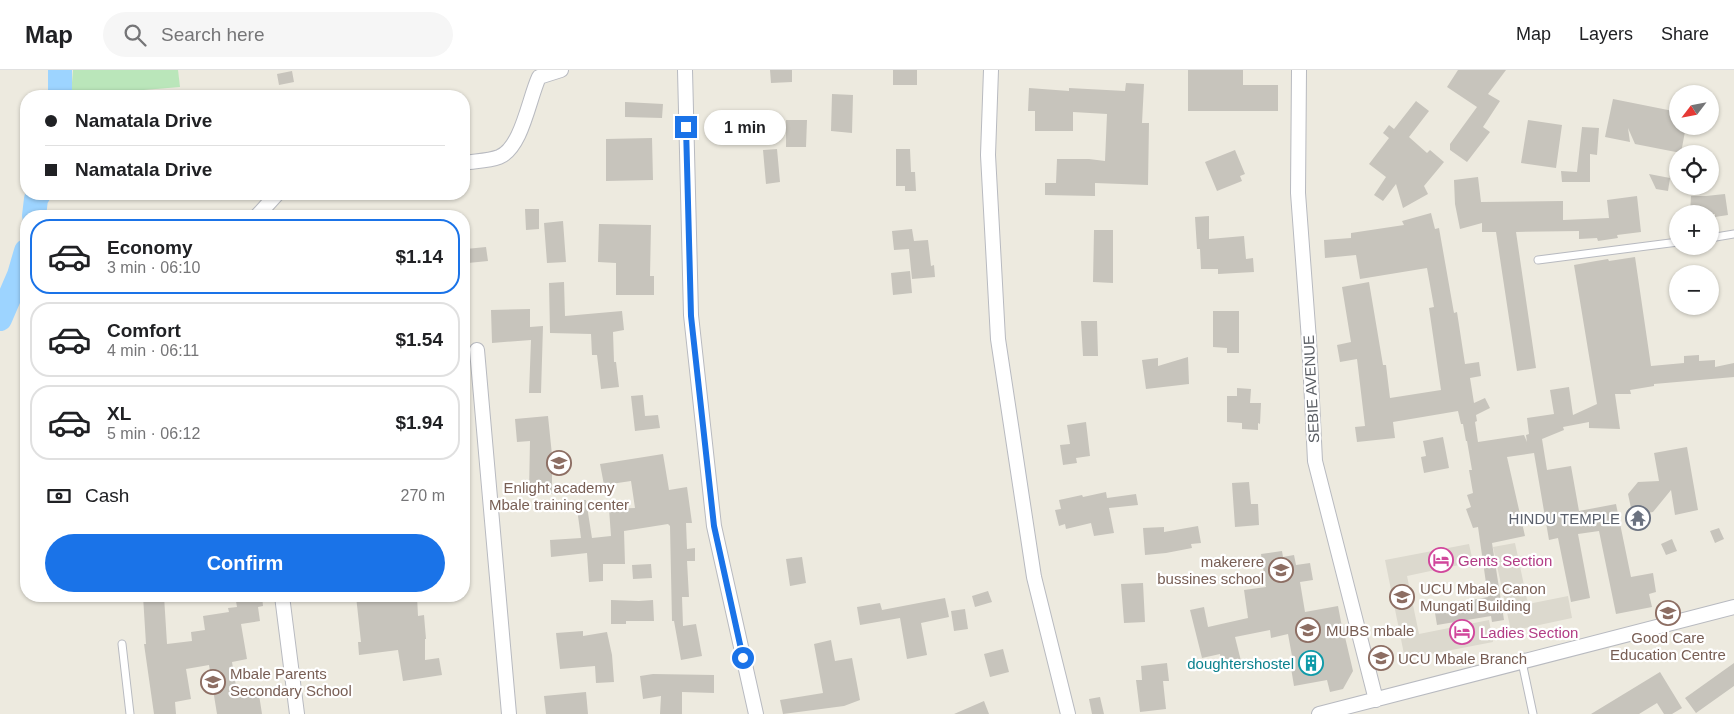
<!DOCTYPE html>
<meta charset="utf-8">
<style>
body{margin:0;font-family:Arial,sans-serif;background:#f6f6f6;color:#202124;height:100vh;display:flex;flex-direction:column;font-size:19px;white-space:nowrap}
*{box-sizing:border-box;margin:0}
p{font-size:16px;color:#757577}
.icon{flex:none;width:28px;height:28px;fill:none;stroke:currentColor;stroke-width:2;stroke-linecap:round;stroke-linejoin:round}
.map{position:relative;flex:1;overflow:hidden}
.details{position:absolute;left:20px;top:140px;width:450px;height:392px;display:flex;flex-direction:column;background:#fff;border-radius:20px;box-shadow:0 1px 4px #0004}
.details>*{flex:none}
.top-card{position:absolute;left:20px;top:20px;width:450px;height:110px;border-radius:20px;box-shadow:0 1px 4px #0004;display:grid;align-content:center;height:110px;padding:0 25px;background:#fff}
.needle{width:32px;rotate:238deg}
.fabs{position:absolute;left:1669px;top:15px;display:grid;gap:10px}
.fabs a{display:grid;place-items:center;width:50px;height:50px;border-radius:50%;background:#fff;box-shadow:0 1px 4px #0004;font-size:25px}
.end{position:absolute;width:22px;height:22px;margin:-11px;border:6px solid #1a73e8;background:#fff;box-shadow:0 0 0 2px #fff}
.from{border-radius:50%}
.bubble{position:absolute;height:35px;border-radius:18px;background:#fff;box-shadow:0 1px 4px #0004;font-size:16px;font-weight:800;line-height:35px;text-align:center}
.top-card b{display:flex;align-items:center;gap:18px;height:48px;font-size:19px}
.top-card b+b{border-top:1px solid #e0e0e0}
.top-card i{width:12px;height:12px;background:#202124}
ul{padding:9px 0 0;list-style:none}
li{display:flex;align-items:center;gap:15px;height:75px;margin:0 10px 8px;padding:0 15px;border:2px solid #e0e0e0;border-radius:20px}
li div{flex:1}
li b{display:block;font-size:19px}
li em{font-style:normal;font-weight:800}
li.active{border-color:#1a73e8}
li>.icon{width:45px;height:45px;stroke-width:1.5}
.pay{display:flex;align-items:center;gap:12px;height:55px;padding:0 25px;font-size:19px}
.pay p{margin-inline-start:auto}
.action{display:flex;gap:10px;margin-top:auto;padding:10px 25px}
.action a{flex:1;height:58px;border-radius:30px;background:#1a73e8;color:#fff;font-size:20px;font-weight:800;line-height:58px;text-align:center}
header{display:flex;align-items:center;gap:30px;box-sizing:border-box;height:70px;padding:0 25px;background:#fff;border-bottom:1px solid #e0e0e0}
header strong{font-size:24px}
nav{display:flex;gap:28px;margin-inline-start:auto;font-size:18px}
.search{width:350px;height:45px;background:#f6f6f6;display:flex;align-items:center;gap:12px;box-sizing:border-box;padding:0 18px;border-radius:28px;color:#757577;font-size:19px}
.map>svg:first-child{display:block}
</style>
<header>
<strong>Map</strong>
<div class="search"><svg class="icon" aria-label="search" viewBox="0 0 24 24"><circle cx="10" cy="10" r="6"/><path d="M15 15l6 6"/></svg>Search here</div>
<nav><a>Map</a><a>Layers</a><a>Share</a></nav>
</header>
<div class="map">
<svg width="1734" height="644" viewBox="0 0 1734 644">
<rect width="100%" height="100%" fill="#edeadf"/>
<path fill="#dcd9ce" d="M1515 473 1528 534 1568 526 1572 548 1511 561 1493 477Z
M1469 474 1473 492 1407 506 1419 564 1489 550 1493 572 1405 589 1385 490Z"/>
<path fill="#bae6ba" d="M73 0H178L180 17 71 26Z"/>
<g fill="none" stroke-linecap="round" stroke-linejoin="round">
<path stroke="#9dd4ff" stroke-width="24" d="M60 0V26
M34 146 36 129 39 124
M0 249 19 205 26 181"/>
</g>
<path fill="#c7c4bc" d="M770 0H792V12L771 13Z
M893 0H917V15H893Z
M1188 0H1243V15H1278V41H1188Z
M1458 0H1506L1488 24 1500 31 1483 57 1490 62 1467 92 1450 80V74L1477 37 1447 17Z
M292 1 294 12 279 15 277 4Z
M1126 13 1144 14 1142 53H1149L1148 115 1095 113V126L1045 125V113H1056L1057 89H1089L1105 91 1107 44 1073 42V61H1035V41H1028L1029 18 1069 21V18L1125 21Z
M832 24 853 25 852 63 831 61Z
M1613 29 1678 42V56H1686L1681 83 1635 74 1628 58 1630 72 1605 67Z
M1416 31 1429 41 1409 67 1427 83 1430 80 1444 92 1424 116 1428 124 1403 138 1396 114 1383 131 1374 125 1386 107 1369 94 1389 68 1383 63 1389 55 1394 59Z
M625 32 663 34 662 48 625 47Z
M786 50H807L806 77H786Z
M1528 50 1562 55 1556 98 1521 93Z
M1582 57 1599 58 1597 85 1590 84V112H1562L1561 101 1577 102Z
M652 68 653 110 606 111V69Z
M777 79 780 112 766 114 763 80Z
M896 79H910L911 102H915L916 121H905V116H896Z
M1235 80 1245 104 1240 106 1242 111 1217 121 1205 92Z
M1649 104 1670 108 1668 121 1656 119Z
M1478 107 1481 132 1563 131V150L1609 148 1607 130 1637 126 1641 162 1617 165 1618 168 1598 171 1597 168 1579 169V161L1516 162 1536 298 1517 301 1496 162H1482V153L1460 159 1455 134 1454 110Z
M1725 124 1728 145 1715 147V144L1690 143 1691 126H1706Z
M525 139H539V159L526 160Z
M1431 143 1435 159 1439 158 1454 243 1457 242 1465 294 1479 292 1481 306 1470 308 1474 333 1485 328 1490 338 1476 345 1477 351 1475 352 1478 372 1524 365 1527 372 1526 365 1529 364 1527 348 1554 344 1550 320 1569 317 1573 345 1597 334 1574 195 1596 191 1608 189 1609 191 1635 187 1651 296 1684 293V286L1699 285V291L1715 290V297L1734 293V307L1654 314V316L1630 320 1631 324H1615L1620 359 1589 358V352L1563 357 1564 360 1542 369 1547 400 1571 396 1579 441 1616 434 1631 507 1653 503 1656 522 1649 524 1652 537 1616 544 1599 461 1578 464 1590 528 1571 532 1558 468 1549 470 1534 383 1507 387 1525 466 1492 473 1504 550 1492 552 1491 546 1437 555 1434 537 1488 527 1478 457 1473 458 1466 439 1471 437 1467 425 1473 423 1469 400H1472L1467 371H1466L1463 354H1461L1458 341 1393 352 1395 368 1357 372 1355 357 1365 356 1357 289 1340 292 1337 275 1351 272 1342 217 1369 212 1383 295H1386L1390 328 1441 320 1429 238 1434 237 1427 198 1360 209 1356 185 1325 188 1324 170 1351 168V163L1404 155 1402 151Z
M1209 146V169L1244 166 1246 189 1253 188 1254 202 1218 204V199H1201L1200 179H1197L1195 147Z
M563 151 566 192 547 193 544 153Z
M599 154 651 155 650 206H654V225H616V193L598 192Z
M912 159 914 171 928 170 931 196 934 195 935 207 912 209 909 179 894 180 892 161Z
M1094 160H1113V213L1093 212Z
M486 177 488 191 468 193 466 179Z
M910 201 912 223 893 225 891 203Z
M564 212 565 246 622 241 624 260 613 262 614 292H616L619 317 601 319 597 285H592L591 264 550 263 549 213Z
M530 239V257L543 256 541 323H529L531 270 492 273 491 240Z
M1213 241H1239V283H1227V278L1213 277Z
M1081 251H1097L1098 286H1083Z
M1188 287 1189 314 1146 319 1142 290 1158 288V296Z
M1237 318 1251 319 1250 333H1261L1260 354 1258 353V360L1242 359V353L1227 352V326H1237Z
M643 325 645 346 658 345 660 358 635 361 631 326Z
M548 346 552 385V424L529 423 530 371 517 372 515 349Z
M1086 352 1090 386 1076 388 1077 393 1063 395 1060 375 1070 374 1067 355Z
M1443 367 1449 398 1424 403 1421 387 1426 386 1423 371Z
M1687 377 1698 440 1675 445 1671 420 1653 442 1642 444 1631 438 1628 424 1638 412 1659 411 1654 383Z
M663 384 669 420 687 417 692 453H686L687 479 695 478V491H687L689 527H682L683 556 696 554 702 586 681 590 674 551H672L670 456 668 454 624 461 625 494H603V511L589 512 587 483 551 487 550 470 581 468 576 431 586 430 592 468 611 466 609 439 635 438 631 411 604 415 600 394Z
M1249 412 1251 434H1258L1259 455 1235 457 1232 413Z
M1106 422 1107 428 1136 424 1138 435 1109 438 1114 463 1094 466 1091 453 1066 459 1065 454 1059 456 1055 440 1061 439 1059 430 1082 425 1083 427Z
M1198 456 1201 473 1191 474 1192 478 1166 483 1145 485 1143 458 1164 457V462Z
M1719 458 1724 469 1715 473 1710 461Z
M1672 469 1677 481 1666 485 1661 474Z
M1282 481 1283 487 1294 485 1296 495 1310 493 1313 510 1300 512 1305 542 1338 536 1342 557 1347 556 1350 566 1345 567 1353 601 1343 619 1330 622 1327 610 1294 616 1291 598 1294 597 1288 564 1271 568 1270 560 1235 567 1241 591 1223 595 1220 584 1202 588 1190 540 1204 537 1208 557 1248 548 1244 520 1266 517 1261 484Z
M802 487 806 513 790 516 786 489Z
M651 494 652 508 633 509 632 495Z
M1143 513 1145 552 1124 553 1121 514Z
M988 521 992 532 975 537 972 526Z
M143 526H164L167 574 192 571 191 562 205 560 203 546 229 542 228 538 237 537 236 531 246 529V526H262L263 536 258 537 260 551 241 554 247 589 232 592 237 622 258 618 262 644H217L209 595 186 599 191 629 175 632 176 644H154L144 574H146Z
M356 526H417L418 546 424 545 426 569H425V590L439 588 442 605 403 611 398 580 359 585 358 572H361Z
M945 528 949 547 921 553 927 585 907 589 900 548 860 555 857 537 880 533 882 540Z
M611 530 639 531 653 530 654 551H626V554H611Z
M965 539 968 559 954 561 951 541Z
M583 561V566L607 562 612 585 614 612 596 613 595 596 560 599 556 563Z
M831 570 835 591 852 588 860 630 844 636 783 644 780 630 823 623 814 574Z
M1003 579 1009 602 990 607 984 584Z
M1167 593 1169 611H1163L1166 639 1140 642 1136 610H1142L1141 596Z
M1734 593V616L1696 643 1685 628Z
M1660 602 1682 638 1672 644H1664L1657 633 1639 644H1591Z
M653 604 714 605V623L682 622V644H660L661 626 643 629 640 606Z
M586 622 588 644H546L544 626Z
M1100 627 1104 644H1092L1089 629Z
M984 631 989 644H954Z"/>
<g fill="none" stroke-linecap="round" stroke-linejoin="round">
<defs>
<path id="service" d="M1710 168 1734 164
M1538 190 1678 172
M122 574 130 644
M1522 592 1533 644"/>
<path id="minor" d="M685 0 691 245 714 456 756 644
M991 0 988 85 998 269 1034 507 1068 644
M1299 0 1298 123 1309 270 1315 391 1376 630
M464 93C475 91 488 91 499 87 522 78 529 28 539 7L561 0
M257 146 277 124
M477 280 509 644
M282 526 297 644
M1319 644 1734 537"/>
</defs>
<use href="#service" stroke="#b8bac0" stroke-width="9"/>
<use href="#minor" stroke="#b8bac0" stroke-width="16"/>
<use href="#service" stroke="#fff" stroke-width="7"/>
<use href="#minor" stroke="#fff" stroke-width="14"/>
</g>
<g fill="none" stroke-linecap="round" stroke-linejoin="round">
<path stroke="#1a73e8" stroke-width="6" d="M686 57 691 246 714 456 743 588"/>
</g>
<defs>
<symbol id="school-ring" viewBox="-11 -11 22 22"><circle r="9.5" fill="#fff" stroke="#8d6e63" stroke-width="1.5"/><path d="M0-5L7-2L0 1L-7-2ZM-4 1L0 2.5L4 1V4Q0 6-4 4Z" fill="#8d6e63"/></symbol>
<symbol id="temple-ring" viewBox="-11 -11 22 22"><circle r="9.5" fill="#fff" stroke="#6b7280" stroke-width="1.5"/><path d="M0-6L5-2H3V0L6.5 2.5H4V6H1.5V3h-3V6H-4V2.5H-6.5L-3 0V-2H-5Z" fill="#6b7280"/></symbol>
<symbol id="hotel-ring" viewBox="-11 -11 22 22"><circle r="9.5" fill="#fff" stroke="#d1479c" stroke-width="1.5"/><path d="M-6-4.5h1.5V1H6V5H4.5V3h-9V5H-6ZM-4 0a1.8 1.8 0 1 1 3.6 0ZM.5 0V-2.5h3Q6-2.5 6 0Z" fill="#d1479c"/></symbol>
<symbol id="university-ring" viewBox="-11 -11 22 22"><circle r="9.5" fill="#fff" stroke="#8d6e63" stroke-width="1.5"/><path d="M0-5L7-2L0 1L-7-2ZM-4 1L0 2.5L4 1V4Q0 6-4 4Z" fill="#8d6e63"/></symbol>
<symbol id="building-ring" viewBox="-11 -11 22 22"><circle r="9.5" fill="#fff" stroke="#0f9aa8" stroke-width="1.5"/><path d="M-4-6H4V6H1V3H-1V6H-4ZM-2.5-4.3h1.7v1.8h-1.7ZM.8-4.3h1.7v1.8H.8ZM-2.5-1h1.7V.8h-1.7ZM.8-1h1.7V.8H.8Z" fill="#0f9aa8"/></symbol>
</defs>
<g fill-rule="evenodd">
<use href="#school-ring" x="545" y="379" width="28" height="28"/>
<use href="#temple-ring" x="1624" y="434" width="28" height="28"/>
<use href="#hotel-ring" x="1427" y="476" width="28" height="28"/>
<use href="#school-ring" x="1267" y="486" width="28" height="28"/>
<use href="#university-ring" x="1388" y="513" width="28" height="28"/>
<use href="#school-ring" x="1654" y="529" width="28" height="28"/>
<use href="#university-ring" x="1294" y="546" width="28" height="28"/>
<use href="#hotel-ring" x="1448" y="548" width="28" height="28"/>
<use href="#university-ring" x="1367" y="574" width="28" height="28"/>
<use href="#building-ring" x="1297" y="579" width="28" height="28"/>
<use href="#school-ring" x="199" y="598" width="28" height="28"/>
</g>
<g text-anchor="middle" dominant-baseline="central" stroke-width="4.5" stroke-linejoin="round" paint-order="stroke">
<g font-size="15" fill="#585c62" stroke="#fff">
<text transform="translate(1311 319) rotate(-93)">SEBIE AVENUE</text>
</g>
<g font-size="15" fill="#785e54" stroke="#fff" text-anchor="start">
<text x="559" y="417" text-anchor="middle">Enlight academy<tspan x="559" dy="17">Mbale training center</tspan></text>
<text x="1264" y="491" text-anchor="end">makerere<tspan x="1264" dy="17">bussines school</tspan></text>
<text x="1420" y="518">UCU Mbale Canon<tspan x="1420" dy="17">Mungati Building</tspan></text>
<text x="1326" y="560">MUBS mbale</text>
<text x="1668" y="567" text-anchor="middle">Good Care<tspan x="1668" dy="17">Education Centre</tspan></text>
<text x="1398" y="588">UCU Mbale Branch</text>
<text x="230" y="603">Mbale Parents<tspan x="230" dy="17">Secondary School</tspan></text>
</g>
<g font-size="15" fill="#5b616d" stroke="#fff" text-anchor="end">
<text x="1620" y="448">HINDU TEMPLE</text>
</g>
<g font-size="15" fill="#b23c85" stroke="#fff" text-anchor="start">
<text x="1458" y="490">Gents Section</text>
<text x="1480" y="562">Ladies Section</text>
</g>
<g font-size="15" fill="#0d838f" stroke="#fff" text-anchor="end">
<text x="1294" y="593">doughtershostel</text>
</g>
</g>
</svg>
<div class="fabs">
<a><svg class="needle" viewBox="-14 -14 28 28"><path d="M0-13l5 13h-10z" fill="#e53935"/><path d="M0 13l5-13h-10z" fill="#757577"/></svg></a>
<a><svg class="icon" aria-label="locate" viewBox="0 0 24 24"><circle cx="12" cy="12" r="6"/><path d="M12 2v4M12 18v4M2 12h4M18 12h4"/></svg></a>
<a>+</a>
<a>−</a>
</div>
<i class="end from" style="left:743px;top:588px"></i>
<i class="end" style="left:686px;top:57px"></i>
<div class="bubble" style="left:704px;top:40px;width:82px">1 min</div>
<div class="top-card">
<b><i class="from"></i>Namatala Drive</b>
<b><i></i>Namatala Drive</b>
</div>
<section class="details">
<ul>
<li class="active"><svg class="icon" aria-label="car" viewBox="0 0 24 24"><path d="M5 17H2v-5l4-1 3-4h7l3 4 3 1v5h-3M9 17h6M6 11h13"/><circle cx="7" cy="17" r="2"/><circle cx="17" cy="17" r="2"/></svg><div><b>Economy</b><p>3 min · 06:10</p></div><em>$1.14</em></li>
<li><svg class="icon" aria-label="car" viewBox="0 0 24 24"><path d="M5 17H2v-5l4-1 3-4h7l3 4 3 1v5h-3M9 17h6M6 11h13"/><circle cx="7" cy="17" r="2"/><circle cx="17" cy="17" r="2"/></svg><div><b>Comfort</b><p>4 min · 06:11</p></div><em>$1.54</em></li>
<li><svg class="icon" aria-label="car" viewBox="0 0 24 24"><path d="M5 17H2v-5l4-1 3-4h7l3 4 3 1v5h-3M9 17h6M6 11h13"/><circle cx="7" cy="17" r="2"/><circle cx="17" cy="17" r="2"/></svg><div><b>XL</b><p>5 min · 06:12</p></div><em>$1.94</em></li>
</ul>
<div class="pay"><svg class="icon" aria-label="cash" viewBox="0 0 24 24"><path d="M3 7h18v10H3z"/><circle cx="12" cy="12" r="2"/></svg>Cash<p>270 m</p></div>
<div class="action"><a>Confirm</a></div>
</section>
</div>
